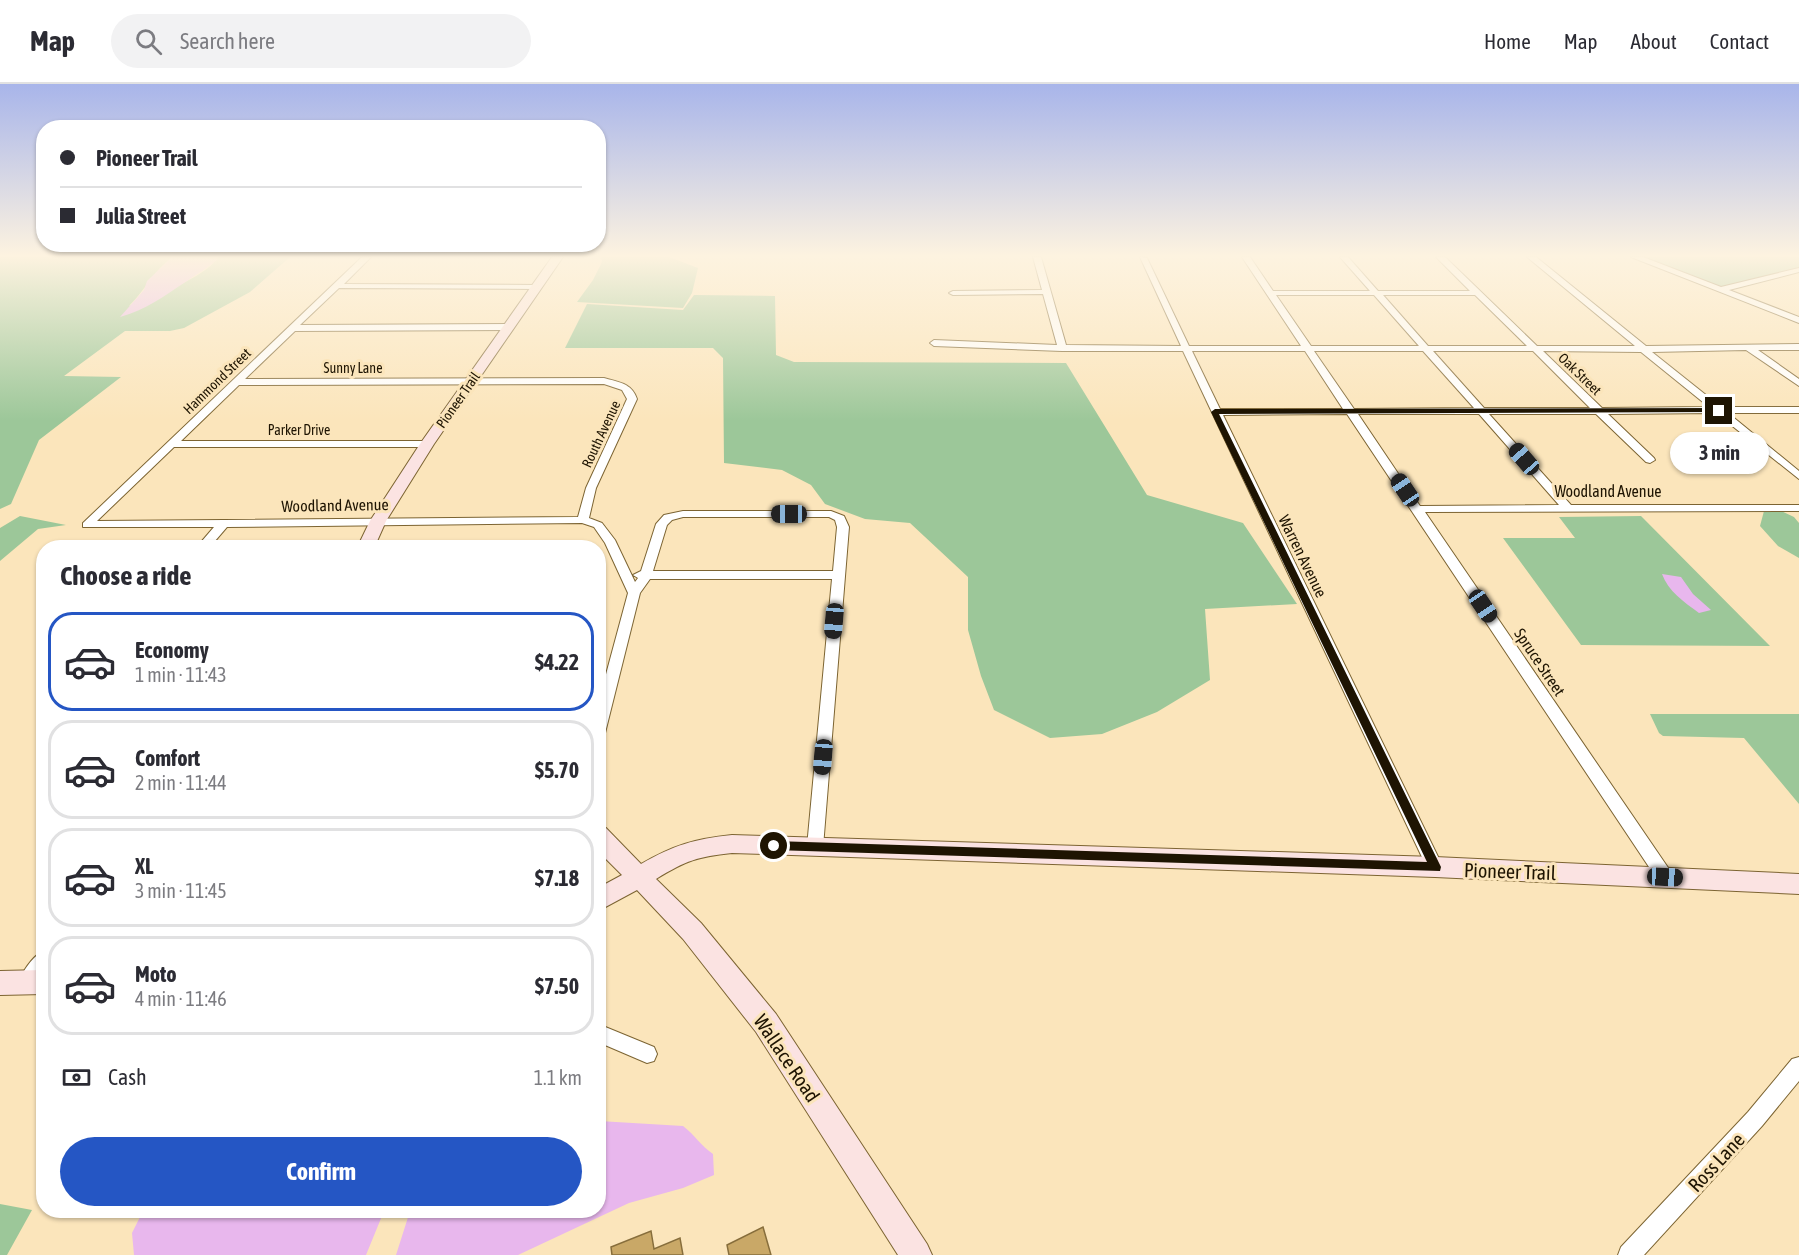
<!DOCTYPE html>
<meta charset="utf-8">
<style>
body{margin:0;font-family:"Asap Condensed",sans-serif;background:#f2f2f3;color:#2b2b33;height:100vh;display:flex;flex-direction:column;font-size:22px;white-space:nowrap}
*{box-sizing:border-box;margin:0}
p{font-size:20px;color:#7c7c81}
.icon{flex:none;width:33px;height:33px;fill:none;stroke:currentColor;stroke-width:2;stroke-linecap:round;stroke-linejoin:round}
.map{position:relative;flex:1;overflow:hidden}
.side{position:absolute;left:36px;top:456px;width:570px;height:678px;display:flex;flex-direction:column;background:#fff;border-radius:24px;box-shadow:0 2px 4px #0004}
.side>*{flex:none}
.guide{position:absolute;left:36px;top:36px;width:570px;height:132px;border-radius:24px;box-shadow:0 2px 4px #0004;display:grid;align-content:center;height:132px;padding:0 24px;background:#fff}
.end{position:absolute;width:27px;height:27px;margin:-14px;border:8px solid #1e1402;background:#fff;box-shadow:0 0 0 3px #fff}
.from{border-radius:50%}
.bubble{position:absolute;height:42px;border-radius:21px;background:#fff;box-shadow:0 2px 4px #0004;font-size:20px;font-weight:700;line-height:42px;text-align:center}
.car{position:absolute;width:18px;height:36px;margin:-18px -9px;border-radius:8px;box-shadow:0 0 4px 2px #0007;background:linear-gradient(#222 24%,#8ab4d8 0 40%,#222 0 76%,#8ab4d8 0 86%,#222 0)}
.guide b{display:flex;align-items:center;gap:21px;height:57px;font-size:22px}
.guide b+b{border-top:2px solid #e1e1e2}
.guide i{width:15px;height:15px;background:#2b2b33}
ul{padding:0;list-style:none}
li{display:flex;align-items:center;gap:18px;height:99px;margin:0 12px 9px;padding:0 12px;border:3px solid #e1e1e2;border-radius:24px}
li div{flex:1}
li b{display:block;font-size:22px}
li em{font-style:normal;font-weight:700}
li.on{border-color:#2556c4}
li>.icon{width:54px;height:54px;stroke-width:1.5}
h2{padding:0 24px;font-size:27px;line-height:72px}
.pay{display:flex;align-items:center;gap:15px;height:66px;padding:0 24px;font-size:22px}
.pay p{margin-inline-start:auto}
.button{display:flex;gap:12px;margin-top:auto;padding:12px 24px}
.button a{flex:1;height:69px;border-radius:36px;background:#2556c4;color:#fff;font-size:24px;font-weight:700;line-height:69px;text-align:center}
header{display:flex;align-items:center;gap:36px;box-sizing:border-box;height:84px;padding:0 30px;background:#fff;border-bottom:2px solid #e1e1e2}
header strong{font-size:28px}
nav{display:flex;gap:33px;margin-inline-start:auto;font-size:21px}
.search{width:420px;height:54px;background:#f2f2f3;display:flex;align-items:center;gap:15px;box-sizing:border-box;padding:0 21px;border-radius:33px;color:#7c7c81;font-size:22px}
.map>svg:first-child{display:block}
</style>
<header>
<strong>Map</strong>
<div class="search"><svg class="icon" aria-label="search" viewBox="0 0 24 24"><circle cx="10" cy="10" r="6"/><path d="M15 15l6 6"/></svg>Search here</div>
<nav><a>Home</a><a>Map</a><a>About</a><a>Contact</a></nav>
</header>
<div class="map">
<svg width="1799" height="1171" viewBox="0 0 1799 1171">
<rect width="100%" height="100%" fill="#fbe5bb"/>
<path fill="#9cc799" d="M0 173H172C153 188 146 205 129 222 152 212 206 194 218 173H290L250 208 184 244 170 247H125L64 292 121 293 39 356 11 420 0 425Z
M601 173H669L698 184 692 209 683 224 577 218 593 196 602 178Z
M1639 173H1799V184L1720 203Z
M694 211 775 212 776 271 794 278 1066 279 1147 411 1243 439 1297 520 1205 525 1210 596 1157 628 1102 650 1050 654 994 626 981 592 968 546V493L910 439 865 435 825 420 811 401 782 386 724 379 723 274 713 264H565L587 220 683 226Z
M1775 424 1794 433 1799 439V474L1778 462 1760 442 1764 427Z
M20 432 66 441 38 445 0 477V444Z
M1641 432 1770 562 1581 561 1503 454H1575L1559 433Z
M1650 630H1799V720L1744 654 1663 652 1659 649Z
M0 1120 32 1126 7 1171H0Z"/>
<path fill="#e8b7ed" d="M172 173 218 175C208 184 198 189 187 197 164 212 146 226 120 233L144 206 147 197Z
M1662 490 1681 493 1693 510 1711 526 1699 529C1684 518 1668 507 1662 490Z
M599 1037 683 1042C695 1051 701 1062 713 1070L714 1091 683 1104 629 1119 518 1171H396L410 1127 598 1126Z
M143 1127V1126L384 1127 366 1171H134L132 1149Z"/>
<path fill="#c9a867" stroke="#876e3c" stroke-width="1.5" d="M763 1143 771 1171H729L727 1161Z
M651 1147 654 1165 680 1154 683 1171H612L611 1163Z"/>
<g fill="none" stroke-linecap="round" stroke-linejoin="round">
<defs>
<path id="street" d="M362 173H371L344 200 537 201 541 203 537 205 339 204 300 241 510 240 514 243 510 246 295 247 245 295 604 294C618 298 632 299 637 315L596 404 589 434 602 439 615 456 635 498 638 494 633 491 641 487 656 440 664 431 683 427H831L844 432 849 443 823 763 821 768 815 770 809 768 807 763 832 495H650L640 509 605 649 598 654V620L628 509 605 459 594 443 582 439 227 443 209 464H196L214 443H83V439ZM604 300 622 306 627 315 586 404 578 433 97 437 174 363H427L432 360 427 357H181L239 301ZM683 433H829L835 436 837 443 833 487H653L667 441 672 436Z
M1033 173H1041L1066 261 1181 262 1140 173 1147 174 1189 262H1301L1242 173H1250L1273 207H1370L1340 173H1348L1378 207H1470L1436 173H1445L1537 262H1635L1527 173H1536L1646 262 1799 260V266H1758L1799 295V302L1746 266 1652 268 1721 323H1799V329H1728L1799 387V395L1716 329 1608 330 1654 374 1655 376 1650 379 1646 378 1596 330H1489L1571 421H1799V427L1425 428 1671 788 1673 793 1671 798 1665 800 1659 798 1347 330 1223 331 1443 783 1441 788 1435 790 1429 788 1183 267H1062L934 262 930 259 934 256 1057 261 1043 210 953 211 949 209 953 207 1042 206ZM1276 211H1374L1419 262H1311ZM1383 211H1475L1527 262H1428ZM1192 267H1305L1343 325H1220ZM1314 267H1423L1474 324 1354 325ZM1433 267H1533L1590 324H1484ZM1543 267 1641 268 1709 323 1602 324ZM1358 330H1479L1559 421 1420 422Z
M1631 173H1643L1721 203 1799 184V188L1729 206 1799 233V239Z
M44 867C44 883 44 900 27 906L21 904 18 898C23 888 33 871 44 867Z
M598 940 654 963 657 970 654 977 647 979 598 958Z
M1799 973V997L1762 1042 1644 1171H1618L1621 1163 1748 1028 1792 975Z"/>
<path id="secondary" d="M552 173H563L434 360 386 437 374 464H357L370 437 420 360Z
M598 742 606 744 641 780C674 761 694 755 732 751L1435 773 1799 790V810L1435 793 732 769C697 773 687 776 656 795L701 839 776 930 927 1160 932 1171H898L756 948 683 855 637 806 598 827V804L622 791 598 767Z
M44 886V910L0 911V887Z"/>
</defs>
<use href="#street" stroke="#7c6432" stroke-width="2"/>
<use href="#secondary" stroke="#7c6432" stroke-width="2"/>
<use href="#street" fill="#fff" fill-rule="evenodd"/>
<use href="#secondary" fill="#fbe3e2" fill-rule="evenodd"/>
</g>
<linearGradient id="sky" x2="0" y2="1"><stop stop-color="#a8b5ea"/><stop offset="0.51" stop-color="#fdf3e0"/><stop offset="1" stop-color="#fdf3e0" stop-opacity="0"/></linearGradient>
<rect width="1799" height="337" fill="url(#sky)"/>
<path fill="#1e1402" d="M1719 324 1721 328 1219 330 1441 783 1440 787 774 766 768 762 774 757 1427 778 1211 328 1215 325Z"/>
<g text-anchor="middle" dominant-baseline="central" stroke-width="6" stroke-linejoin="round" paint-order="stroke">
<g font-size="14" fill="#1e1402" stroke="#fbe5bb">
<text x="353" y="284">Sunny Lane</text>
<text transform="translate(1580 290) rotate(44)">Oak Street</text>
<text transform="translate(217 297) rotate(-44)">Hammond Street</text>
<text transform="translate(458 316) rotate(-55)">Pioneer Trail</text>
<text x="299" y="346">Parker Drive</text>
<text transform="translate(601 350) rotate(-65)">Routh Avenue</text>
</g>
<g font-size="16" fill="#1e1402" stroke="#fbe5bb">
<text x="1608" y="407">Woodland Avenue</text>
<text transform="translate(335 421) rotate(-1)">Woodland Avenue</text>
<text transform="translate(1303 472) rotate(64)">Warren Avenue</text>
<text transform="translate(1540 578) rotate(56)">Spruce Street</text>
</g>
<g font-size="20" fill="#1e1402" stroke="#fbe5bb">
<text transform="translate(1510 787) rotate(2)">Pioneer Trail</text>
<text transform="translate(787 974) rotate(56)">Wallace Road</text>
<text transform="translate(1716 1078) rotate(-47)">Ross Lane</text>
</g>
</g>
</svg>
<i class="end from" style="left:774px;top:762px"></i>
<i class="end" style="left:1719px;top:327px"></i>
<div class="bubble" style="left:1670px;top:348px;width:99px">3 min</div>
<i class="car" style="left:1524px;top:375px;rotate:319deg"></i>
<i class="car" style="left:1405px;top:406px;rotate:326deg"></i>
<i class="car" style="left:789px;top:430px;rotate:270deg"></i>
<i class="car" style="left:1483px;top:522px;rotate:146deg"></i>
<i class="car" style="left:834px;top:537px;rotate:185deg"></i>
<i class="car" style="left:823px;top:673px;rotate:185deg"></i>
<i class="car" style="left:1665px;top:793px;rotate:93deg"></i>
<div class="guide">
<b><i class="from"></i>Pioneer Trail</b>
<b><i></i>Julia Street</b>
</div>
<section class="side">
<h2>Choose a ride</h2>
<ul>
<li class="on"><svg class="icon" aria-label="car" viewBox="0 0 24 24"><path d="M5 17H2v-5l4-1 3-4h7l3 4 3 1v5h-3M9 17h6M6 11h13"/><circle cx="7" cy="17" r="2"/><circle cx="17" cy="17" r="2"/></svg><div><b>Economy</b><p>1 min · 11:43</p></div><em>$4.22</em></li>
<li><svg class="icon" aria-label="car" viewBox="0 0 24 24"><path d="M5 17H2v-5l4-1 3-4h7l3 4 3 1v5h-3M9 17h6M6 11h13"/><circle cx="7" cy="17" r="2"/><circle cx="17" cy="17" r="2"/></svg><div><b>Comfort</b><p>2 min · 11:44</p></div><em>$5.70</em></li>
<li><svg class="icon" aria-label="car" viewBox="0 0 24 24"><path d="M5 17H2v-5l4-1 3-4h7l3 4 3 1v5h-3M9 17h6M6 11h13"/><circle cx="7" cy="17" r="2"/><circle cx="17" cy="17" r="2"/></svg><div><b>XL</b><p>3 min · 11:45</p></div><em>$7.18</em></li>
<li><svg class="icon" aria-label="car" viewBox="0 0 24 24"><path d="M5 17H2v-5l4-1 3-4h7l3 4 3 1v5h-3M9 17h6M6 11h13"/><circle cx="7" cy="17" r="2"/><circle cx="17" cy="17" r="2"/></svg><div><b>Moto</b><p>4 min · 11:46</p></div><em>$7.50</em></li>
</ul>
<div class="pay"><svg class="icon" aria-label="cash" viewBox="0 0 24 24"><path d="M3 7h18v10H3z"/><circle cx="12" cy="12" r="2"/></svg>Cash<p>1.1 km</p></div>
<div class="button"><a>Confirm</a></div>
</section>
</div>
